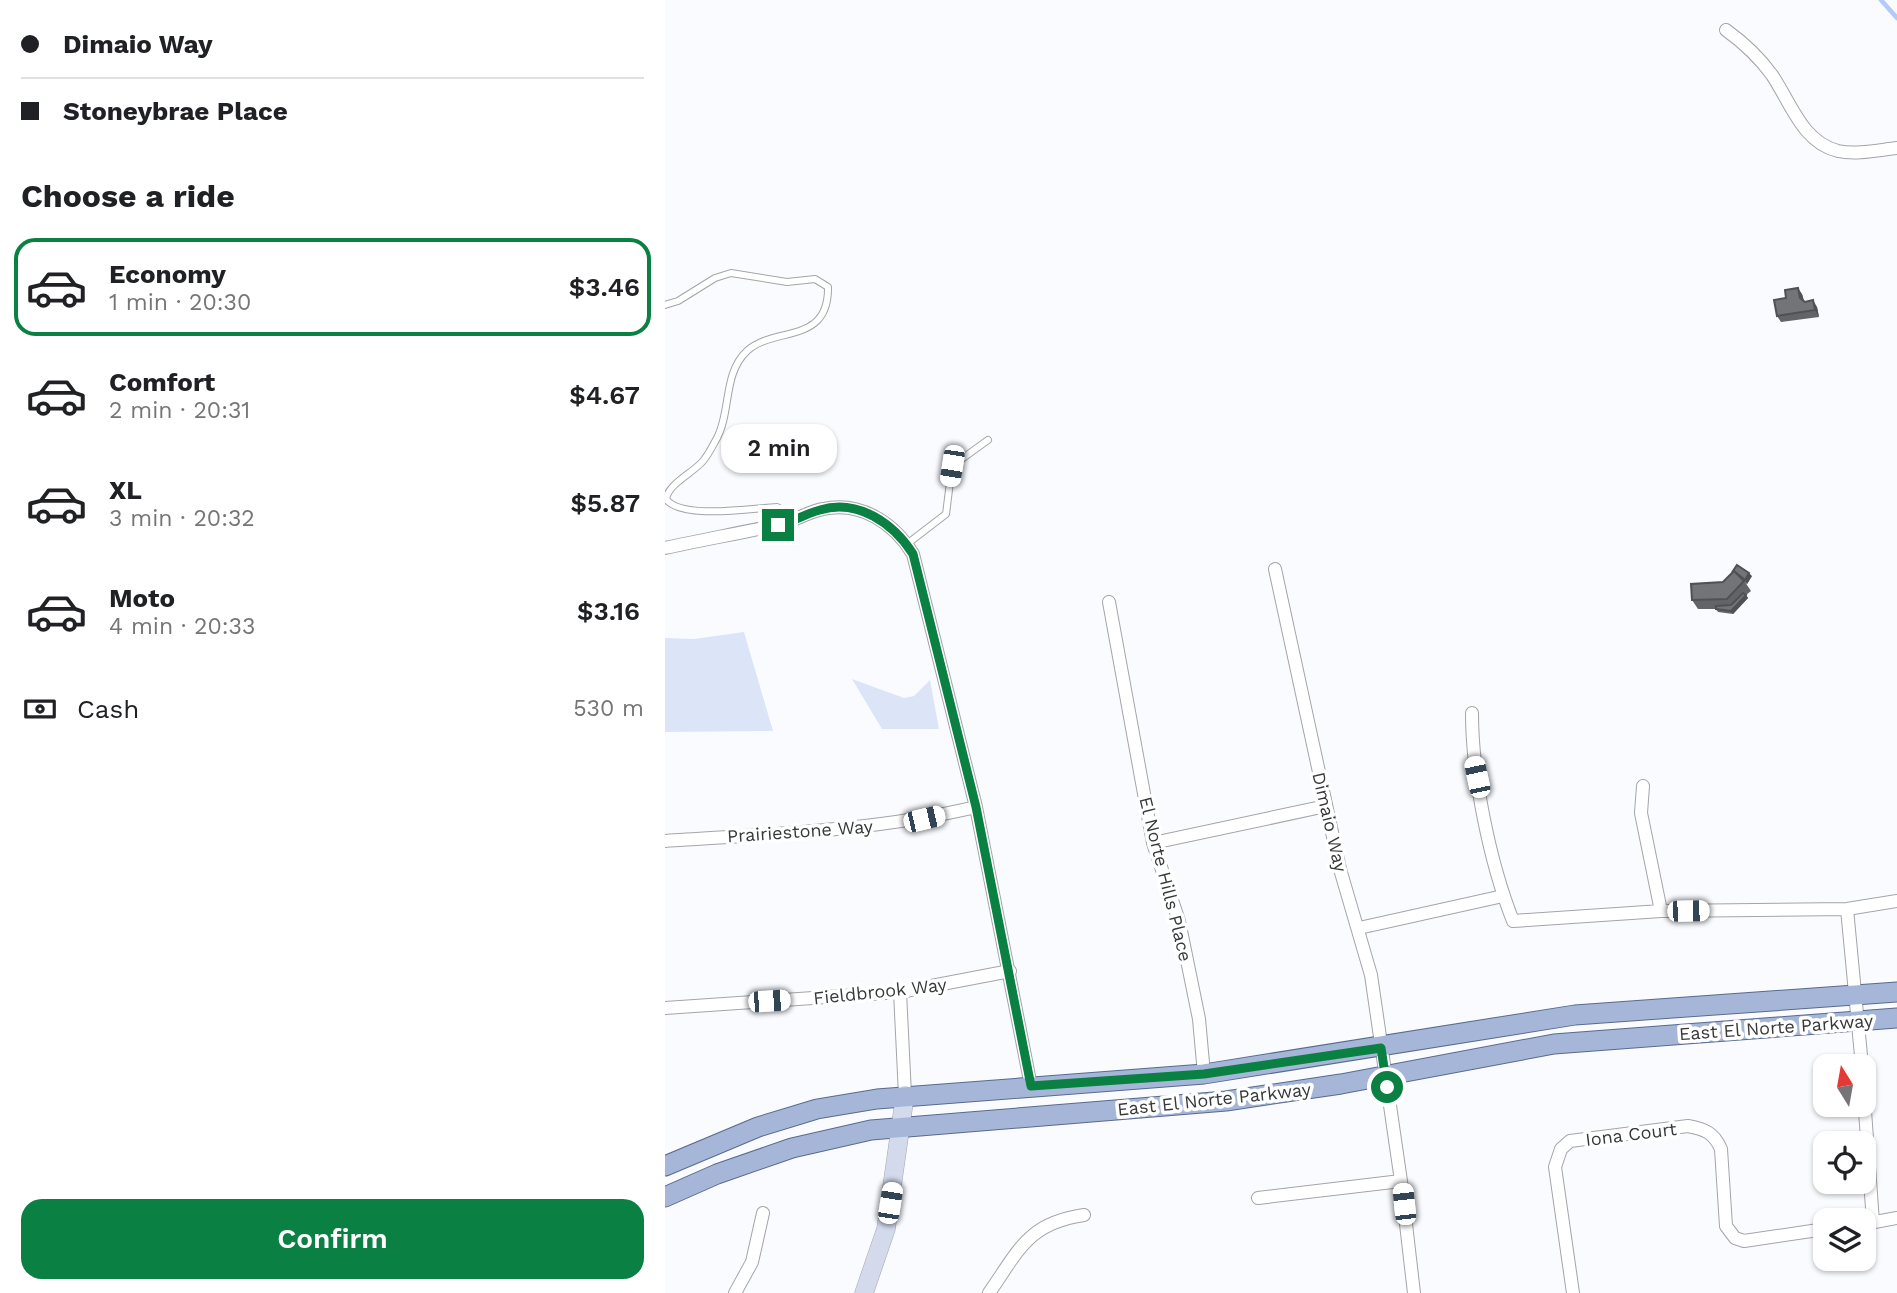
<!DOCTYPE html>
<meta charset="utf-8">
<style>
body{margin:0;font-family:"Work Sans",sans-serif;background:#f6f6f6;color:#202124;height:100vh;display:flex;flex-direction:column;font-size:26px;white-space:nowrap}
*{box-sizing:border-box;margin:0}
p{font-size:23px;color:#757577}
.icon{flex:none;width:38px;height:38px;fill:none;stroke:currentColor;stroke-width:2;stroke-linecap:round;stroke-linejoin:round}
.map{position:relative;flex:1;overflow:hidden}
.side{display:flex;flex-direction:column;background:#fff;width:665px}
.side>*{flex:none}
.top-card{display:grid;align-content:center;height:154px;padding:0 21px;background:#fff}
.needle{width:46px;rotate:349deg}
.tools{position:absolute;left:1148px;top:1054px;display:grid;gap:14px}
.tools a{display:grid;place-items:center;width:63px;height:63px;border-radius:14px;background:#fff;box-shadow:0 2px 5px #0004;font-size:35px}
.end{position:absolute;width:32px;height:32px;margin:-16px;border:9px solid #0b8043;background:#fff;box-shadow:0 0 0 4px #fff}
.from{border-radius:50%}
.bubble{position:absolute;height:49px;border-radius:21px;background:#fff;box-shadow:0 2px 5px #0004;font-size:23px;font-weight:600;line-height:49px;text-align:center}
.car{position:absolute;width:21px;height:42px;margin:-21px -10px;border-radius:9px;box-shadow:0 0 5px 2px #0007;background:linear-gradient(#fff 24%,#345 0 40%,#fff 0 76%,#345 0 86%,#fff 0)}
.top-card b{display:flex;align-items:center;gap:24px;height:66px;font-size:26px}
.top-card b+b{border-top:2px solid #e0e0e0}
.top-card i{width:18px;height:18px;background:#202124}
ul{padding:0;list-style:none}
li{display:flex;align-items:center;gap:21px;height:98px;margin:0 14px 10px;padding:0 7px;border:4px solid transparent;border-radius:21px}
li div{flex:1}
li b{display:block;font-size:26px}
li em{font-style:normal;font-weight:600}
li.active{border-color:#0b8043}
li>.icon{width:63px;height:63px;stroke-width:1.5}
h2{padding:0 21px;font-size:32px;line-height:84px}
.pay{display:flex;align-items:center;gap:18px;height:77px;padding:0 21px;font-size:26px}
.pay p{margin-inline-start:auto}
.button{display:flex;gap:14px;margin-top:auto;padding:14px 21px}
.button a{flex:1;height:80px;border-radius:21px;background:#0b8043;color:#fff;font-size:28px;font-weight:600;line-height:80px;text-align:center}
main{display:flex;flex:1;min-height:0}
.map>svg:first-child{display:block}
</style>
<main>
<section class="side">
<div class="top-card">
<b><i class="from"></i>Dimaio Way</b>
<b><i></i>Stoneybrae Place</b>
</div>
<h2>Choose a ride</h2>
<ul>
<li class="active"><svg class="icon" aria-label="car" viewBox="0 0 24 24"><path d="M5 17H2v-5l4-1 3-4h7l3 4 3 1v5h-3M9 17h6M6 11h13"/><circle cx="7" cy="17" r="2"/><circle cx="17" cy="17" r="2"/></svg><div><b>Economy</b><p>1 min · 20:30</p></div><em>$3.46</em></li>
<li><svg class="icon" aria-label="car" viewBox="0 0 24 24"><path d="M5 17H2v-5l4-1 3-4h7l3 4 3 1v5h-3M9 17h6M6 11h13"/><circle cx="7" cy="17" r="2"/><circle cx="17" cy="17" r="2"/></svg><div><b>Comfort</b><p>2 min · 20:31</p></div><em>$4.67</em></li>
<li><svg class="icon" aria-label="car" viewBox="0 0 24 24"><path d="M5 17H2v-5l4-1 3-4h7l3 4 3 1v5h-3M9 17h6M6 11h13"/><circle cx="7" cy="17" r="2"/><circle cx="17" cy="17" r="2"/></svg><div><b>XL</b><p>3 min · 20:32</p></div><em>$5.87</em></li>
<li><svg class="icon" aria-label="car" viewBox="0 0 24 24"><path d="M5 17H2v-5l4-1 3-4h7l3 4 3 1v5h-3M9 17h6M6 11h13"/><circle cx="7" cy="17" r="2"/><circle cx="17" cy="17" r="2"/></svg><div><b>Moto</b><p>4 min · 20:33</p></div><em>$3.16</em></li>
</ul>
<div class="pay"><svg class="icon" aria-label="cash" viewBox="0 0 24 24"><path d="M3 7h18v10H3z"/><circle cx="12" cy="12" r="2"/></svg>Cash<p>530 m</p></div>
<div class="button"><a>Confirm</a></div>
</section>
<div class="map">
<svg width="1232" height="1293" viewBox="0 0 1232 1293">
<rect width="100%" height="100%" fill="#f9fbff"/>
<path fill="#dce5f7" d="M79 632 108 731 0 732V638L29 639Z
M187 679 239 698 249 696 265 680 274 729H217Z"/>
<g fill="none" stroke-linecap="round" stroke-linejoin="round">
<path stroke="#b2cafa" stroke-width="4.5" d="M1216 0 1232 18"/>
<defs>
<path id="service" d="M0 305 13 301 50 278 66 273 122 282 150 279 163 287C164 345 109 326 82 351 58 373 66 412 52 438 48 445 44 454 38 461 28 473 4 483 1 499 16 520 88 508 112 507L118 510 124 522
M242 544 281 514 287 466 323 440"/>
<path id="minor" d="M1061 30C1079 43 1094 57 1107 75 1126 103 1137 142 1173 151 1191 155 1214 150 1232 148
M0 548C37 540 75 533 112 525 128 522 142 512 158 509 196 501 229 523 248 554L311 807 366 1086
M610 569 675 869 706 975 736 1181 749 1293
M444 602 488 843 514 921 534 1019 539 1074
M807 713C807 776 825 863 848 921L996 911 1182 909 1232 901
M978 786 976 813 996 911
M0 841C104 834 209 831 311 807
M488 843 661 806
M1182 909 1197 1066
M694 928 838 896
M235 992 240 1095
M0 1008 235 992 345 971
M1199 1097 1208 1222
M593 1198 736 1181
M1199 1224 1232 1218
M70 1293 87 1262 98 1213
M324 1293C354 1250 363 1223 419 1215
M908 1293 890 1167 896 1149 905 1141 1023 1126C1040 1129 1049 1133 1056 1149L1061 1226 1070 1238 1079 1241 1160 1229"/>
<path id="secondary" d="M199 1293 221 1229 240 1095"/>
<path id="primary" d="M0 1166 93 1127 152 1109 212 1099 539 1074 910 1015 1232 992
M0 1197 52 1174 127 1148 206 1130 561 1101 676 1084 889 1044 1232 1018"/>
</defs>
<use href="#service" stroke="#a3a5a9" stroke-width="8"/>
<use href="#minor" stroke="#a3a5a9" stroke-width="14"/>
<use href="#secondary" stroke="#a3a5a9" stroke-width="19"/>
<use href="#primary" stroke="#596a8f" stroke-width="21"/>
<use href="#service" stroke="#fff" stroke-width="6"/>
<use href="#minor" stroke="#fff" stroke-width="12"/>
<use href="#secondary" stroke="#d3daec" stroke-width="18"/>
<use href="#primary" stroke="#a6b6d8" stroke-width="19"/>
</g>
<path fill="#626467" d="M1137 294 1139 301 1152 307 1154 317 1116 322 1112 316 1121 298Z
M1087 576 1082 584 1080 582 1086 591 1081 595 1083 598 1068 614 1053 612 1051 609H1033L1027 600Z"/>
<path fill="#505154" d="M1133 288 1137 294 1140 305 1135 298Z
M1148 300 1152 307 1154 317 1150 310Z
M1084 573 1087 576 1082 584 1080 580Z
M1081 595 1083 598 1068 614 1066 611Z"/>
<path fill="#727478" stroke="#505154" stroke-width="2" d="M1133 288 1135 298 1140 302 1148 300 1150 310 1112 316 1109 300 1121 298 1120 290Z
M1072 565 1084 573 1080 580 1069 571H1068Z
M1069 571 1079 581 1062 599 1027 600 1026 584 1058 582Z
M1078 593 1081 595 1066 611 1051 609V606L1066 605Z"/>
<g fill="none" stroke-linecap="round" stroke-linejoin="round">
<path stroke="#0b8043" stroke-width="9" d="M113 525C128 522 140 514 155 510 193 498 229 524 248 554L311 807 366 1086 539 1074 716 1048 722 1087"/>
</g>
<g text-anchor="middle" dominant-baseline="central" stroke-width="7" stroke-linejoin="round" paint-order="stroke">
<g font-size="18" fill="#373839" stroke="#fff">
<text transform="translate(665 822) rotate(77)">Dimaio Way</text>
<text transform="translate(135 831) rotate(-4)">Prairiestone Way</text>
<text transform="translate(501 879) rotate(76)">El Norte Hills Place</text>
<text transform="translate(215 991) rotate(-6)">Fieldbrook Way</text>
<text transform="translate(1111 1027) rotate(-4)">East El Norte Parkway</text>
<text transform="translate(549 1099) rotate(-6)">East El Norte Parkway</text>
<text transform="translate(966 1134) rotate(-7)">Iona Court</text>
</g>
</g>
</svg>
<div class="tools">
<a><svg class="needle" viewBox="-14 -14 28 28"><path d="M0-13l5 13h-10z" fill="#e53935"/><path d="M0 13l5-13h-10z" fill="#757577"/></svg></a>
<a><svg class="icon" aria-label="locate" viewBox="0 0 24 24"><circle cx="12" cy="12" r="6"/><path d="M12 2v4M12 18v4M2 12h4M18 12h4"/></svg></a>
<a><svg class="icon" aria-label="layers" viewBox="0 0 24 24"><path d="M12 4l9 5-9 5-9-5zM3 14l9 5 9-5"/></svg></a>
</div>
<i class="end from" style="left:722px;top:1087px"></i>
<i class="end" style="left:113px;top:525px"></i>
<div class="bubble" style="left:56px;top:424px;width:116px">2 min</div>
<i class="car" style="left:287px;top:466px;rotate:189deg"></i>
<i class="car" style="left:812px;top:777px;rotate:348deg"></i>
<i class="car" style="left:259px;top:819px;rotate:77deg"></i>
<i class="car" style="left:1023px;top:911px;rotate:89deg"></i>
<i class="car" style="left:104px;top:1001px;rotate:86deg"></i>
<i class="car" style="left:225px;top:1203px;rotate:9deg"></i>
<i class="car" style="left:739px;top:1204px;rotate:354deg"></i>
</div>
</main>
